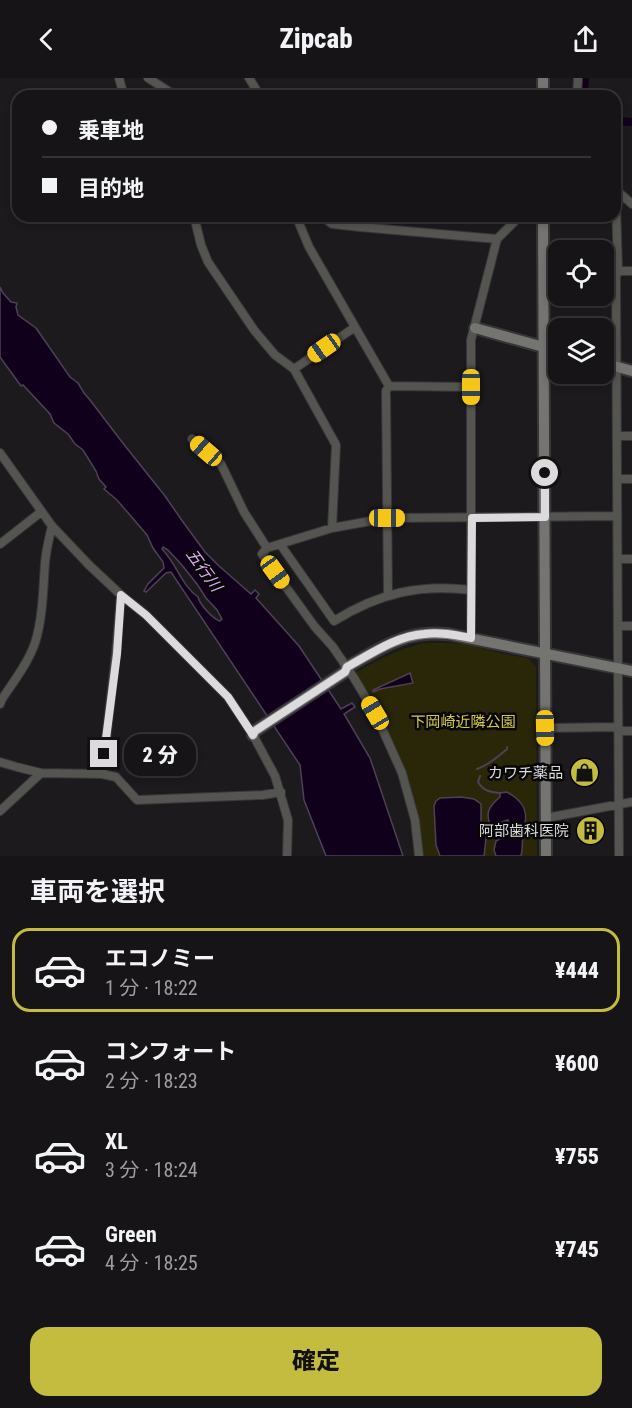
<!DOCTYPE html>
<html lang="ja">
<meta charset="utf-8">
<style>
body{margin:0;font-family:"Roboto Condensed","Noto Sans JP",sans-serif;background:#1f1d1f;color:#f1f3f6;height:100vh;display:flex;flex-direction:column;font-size:22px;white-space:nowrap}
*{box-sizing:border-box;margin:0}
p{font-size:20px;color:#9e9ea1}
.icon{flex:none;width:33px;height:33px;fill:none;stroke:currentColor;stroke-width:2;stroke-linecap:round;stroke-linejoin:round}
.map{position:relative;height:778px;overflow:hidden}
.panel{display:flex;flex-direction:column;background:#161416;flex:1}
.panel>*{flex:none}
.guide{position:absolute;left:12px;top:12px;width:609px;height:132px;border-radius:18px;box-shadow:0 3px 9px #0003,0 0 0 2px #353335;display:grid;align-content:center;height:132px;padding:0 30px;background:#161416}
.controls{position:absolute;left:548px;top:162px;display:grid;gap:12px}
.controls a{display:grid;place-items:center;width:66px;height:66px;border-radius:12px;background:#161416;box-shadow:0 3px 9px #0003,0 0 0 2px #353335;font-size:30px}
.end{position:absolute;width:27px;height:27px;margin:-14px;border:8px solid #dcdadd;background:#111;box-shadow:0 0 0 3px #111}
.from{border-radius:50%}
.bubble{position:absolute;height:42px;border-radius:18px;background:#161416;box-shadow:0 3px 9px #0003,0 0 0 2px #353335;font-size:20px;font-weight:800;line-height:42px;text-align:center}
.car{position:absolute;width:18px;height:36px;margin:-18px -9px;border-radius:8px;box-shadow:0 0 4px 2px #0007;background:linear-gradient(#f5c518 24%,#345 0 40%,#f5c518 0 76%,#345 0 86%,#f5c518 0)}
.guide b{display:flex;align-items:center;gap:21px;height:57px;font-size:22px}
.guide b+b{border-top:2px solid #353335}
.guide i{width:15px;height:15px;background:#f1f3f6}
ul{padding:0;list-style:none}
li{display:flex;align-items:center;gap:18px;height:84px;margin:0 12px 9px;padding:0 18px;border:3px solid transparent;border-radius:18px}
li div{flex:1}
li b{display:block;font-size:22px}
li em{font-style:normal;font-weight:800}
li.on{border-color:#c4bc3e}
li>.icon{width:54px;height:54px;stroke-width:1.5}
h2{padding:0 30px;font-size:27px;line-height:72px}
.button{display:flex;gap:12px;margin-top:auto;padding:12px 30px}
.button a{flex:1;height:69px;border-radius:18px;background:#c4bc3e;color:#111;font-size:24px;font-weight:800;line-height:69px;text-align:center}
header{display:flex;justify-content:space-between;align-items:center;height:78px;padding:0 30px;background:#161416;font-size:27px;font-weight:800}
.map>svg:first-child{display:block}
</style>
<header><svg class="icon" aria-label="back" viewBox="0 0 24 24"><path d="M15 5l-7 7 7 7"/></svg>Zipcab<svg class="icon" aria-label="share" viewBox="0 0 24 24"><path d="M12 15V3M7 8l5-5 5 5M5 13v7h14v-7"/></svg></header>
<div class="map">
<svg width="632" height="778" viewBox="0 0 632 778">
<rect width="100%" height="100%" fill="#1d1a1e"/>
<path fill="#292708" d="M424 565H446L466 566 504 576 528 580 536 589 537 778H421L406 697 357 600V594C379 581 399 571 424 565Z"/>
<path fill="#11001b" stroke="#4e4155" stroke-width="1.5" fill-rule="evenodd" d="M0 209 3 215 11 224 17 225 16 229 18 237 36 250 70 299 78 305 84 315 90 322 122 364 165 418 183 444 205 474 219 488 251 516 255 512 259 516 256 520 299 568 341 631 352 625 355 629 344 636 370 680 403 778H326L304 722 300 687 171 494 166 495 146 514 144 513 148 506 164 490 163 484 153 470 147 457 117 422 104 411 106 409 99 401 96 393 83 372 75 366 68 356 54 345 50 336 23 307 21 308 0 279ZM163 469 168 472 181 486 197 506 206 520 217 532 222 541 220 543C213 541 200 527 198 519 182 508 176 485 162 471Z
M410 595 413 605 380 611 373 614V612Z
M507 714C520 721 528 730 525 745 524 752 524 747 523 754 522 762 523 770 521 778H496L494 772 496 763 502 760 505 752 510 750 508 742 501 744V749L495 753 492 752C485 736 487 730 500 719V715Z
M461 719 474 721 481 726V745L486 760 484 778H440L436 767 434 728 436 723 440 720Z"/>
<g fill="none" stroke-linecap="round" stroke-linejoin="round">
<path stroke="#4e4155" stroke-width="2" d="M477 691C488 687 498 679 507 671V669
M480 698 478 704C483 713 490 714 500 715"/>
<path stroke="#11001b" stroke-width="8" d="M584 18 585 0
M615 43 632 44"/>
<defs>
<path id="street" d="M119 0 122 11 126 18
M148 0 176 18
M249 0 260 18
M577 18 578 0
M615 111 632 126
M194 138 201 167 208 184 254 252 275 277 294 291
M296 138 309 169 389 308 386 313 388 517
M322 138 332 146 360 149 497 161
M618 193H632
M389 308 471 309
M618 358H632
M192 361 221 386 244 434 267 470
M0 375 52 448 89 487 121 517 146 537 228 619 253 657 275 698 288 742 287 778
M618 401H632
M332 450 336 367 294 291 355 249
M0 466 41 434
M280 466 334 543C379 515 419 506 471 512
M618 481H632
M618 548H632
M471 560V262L497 161 520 138
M0 626 2 621C14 603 28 585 35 565 43 539 43 512 45 485 46 473 49 460 52 448
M545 650 618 649
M618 653H632
M0 684 17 689 41 695 102 696 116 699 137 722 263 717 281 714
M102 696 116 576 121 517
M0 733 41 695
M546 740 632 724
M419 778 415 742 402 695 376 637 354 600 333 569 315 549 262 476 267 470 332 450 387 440 617 438
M619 778 616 199 618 193 616 123 619 114"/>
<path id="secondary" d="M543 18V0
M543 138 546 778
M475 250 558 273
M603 285 632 293
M253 657 255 653 345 594 347 589C371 576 397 558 425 556 433 555 441 556 448 556L632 593"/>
</defs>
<use href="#street" stroke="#383539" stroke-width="10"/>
<use href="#secondary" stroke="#383539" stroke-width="14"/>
<use href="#street" stroke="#545451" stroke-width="8"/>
<use href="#secondary" stroke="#747470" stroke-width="10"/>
</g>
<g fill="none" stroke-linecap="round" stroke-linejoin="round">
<path stroke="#dcdadd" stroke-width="8" d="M104 676 117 576 121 517 146 537 228 619 253 657 255 653 345 594 347 589C371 576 396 558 424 556 440 554 455 557 471 560L472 440 545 439V395"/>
</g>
<defs>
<symbol id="shop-disc" viewBox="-11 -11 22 22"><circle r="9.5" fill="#c4bc3e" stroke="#070607"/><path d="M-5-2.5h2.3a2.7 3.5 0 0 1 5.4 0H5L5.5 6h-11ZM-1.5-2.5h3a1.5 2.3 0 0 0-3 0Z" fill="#111"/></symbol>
<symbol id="building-disc" viewBox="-11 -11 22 22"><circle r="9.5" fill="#c4bc3e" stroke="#070607"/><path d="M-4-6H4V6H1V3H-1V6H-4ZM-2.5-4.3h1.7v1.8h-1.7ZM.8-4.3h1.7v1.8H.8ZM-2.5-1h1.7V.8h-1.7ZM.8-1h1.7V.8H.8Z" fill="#111"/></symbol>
</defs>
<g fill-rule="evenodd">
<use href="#shop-disc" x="568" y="678" width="33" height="33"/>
<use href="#building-disc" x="574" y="736" width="33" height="33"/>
</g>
<g text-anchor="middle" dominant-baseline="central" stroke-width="5" stroke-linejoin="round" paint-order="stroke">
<g font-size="15" fill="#d3cb42" stroke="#070607">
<text x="463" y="644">下岡崎近隣公園</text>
</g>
<g font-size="15" fill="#dcdadd" stroke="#070607" text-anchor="end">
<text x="563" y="695">カワチ薬品</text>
<text x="569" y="753">阿部歯科医院</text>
</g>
<g font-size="16" font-style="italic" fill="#dfa9f8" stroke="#070607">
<text transform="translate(204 492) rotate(54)">五行川</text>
</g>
</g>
</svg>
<div class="controls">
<a><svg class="icon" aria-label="locate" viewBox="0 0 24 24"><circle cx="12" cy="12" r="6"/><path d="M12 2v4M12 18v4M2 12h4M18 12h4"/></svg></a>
<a><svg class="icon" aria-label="layers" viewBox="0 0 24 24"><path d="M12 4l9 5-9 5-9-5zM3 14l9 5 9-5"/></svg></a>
</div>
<i class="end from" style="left:545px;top:395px"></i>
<i class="end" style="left:104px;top:676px"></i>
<div class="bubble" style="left:124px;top:656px;width:72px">2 分</div>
<i class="car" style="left:324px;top:270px;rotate:235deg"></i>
<i class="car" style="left:471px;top:309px;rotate:180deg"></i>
<i class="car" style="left:206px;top:373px;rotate:311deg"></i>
<i class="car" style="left:387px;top:440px;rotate:90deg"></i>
<i class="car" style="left:275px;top:494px;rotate:144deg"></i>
<i class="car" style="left:375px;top:635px;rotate:329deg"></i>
<i class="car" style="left:545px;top:650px;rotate:179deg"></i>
<div class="guide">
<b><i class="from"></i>乗車地</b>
<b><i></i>目的地</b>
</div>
</div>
<section class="panel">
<h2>車両を選択</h2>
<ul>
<li class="on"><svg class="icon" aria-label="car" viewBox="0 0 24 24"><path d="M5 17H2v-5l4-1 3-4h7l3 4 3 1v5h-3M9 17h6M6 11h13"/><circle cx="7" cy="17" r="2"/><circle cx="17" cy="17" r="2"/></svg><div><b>エコノミー</b><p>1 分 · 18:22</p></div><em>¥444</em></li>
<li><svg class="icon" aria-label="car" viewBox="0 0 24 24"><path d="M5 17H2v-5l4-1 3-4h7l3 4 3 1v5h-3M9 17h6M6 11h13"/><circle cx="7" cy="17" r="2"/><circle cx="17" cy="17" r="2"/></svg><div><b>コンフォート</b><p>2 分 · 18:23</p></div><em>¥600</em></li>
<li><svg class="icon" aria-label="car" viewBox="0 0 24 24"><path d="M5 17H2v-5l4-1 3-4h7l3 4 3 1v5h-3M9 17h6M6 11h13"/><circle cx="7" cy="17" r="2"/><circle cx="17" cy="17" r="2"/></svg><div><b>XL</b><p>3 分 · 18:24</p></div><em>¥755</em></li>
<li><svg class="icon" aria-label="car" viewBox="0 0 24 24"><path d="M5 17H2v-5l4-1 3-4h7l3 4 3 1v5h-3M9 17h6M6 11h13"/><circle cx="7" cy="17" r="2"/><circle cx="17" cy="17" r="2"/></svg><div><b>Green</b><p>4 分 · 18:25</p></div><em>¥745</em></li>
</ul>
<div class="button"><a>確定</a></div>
</section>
